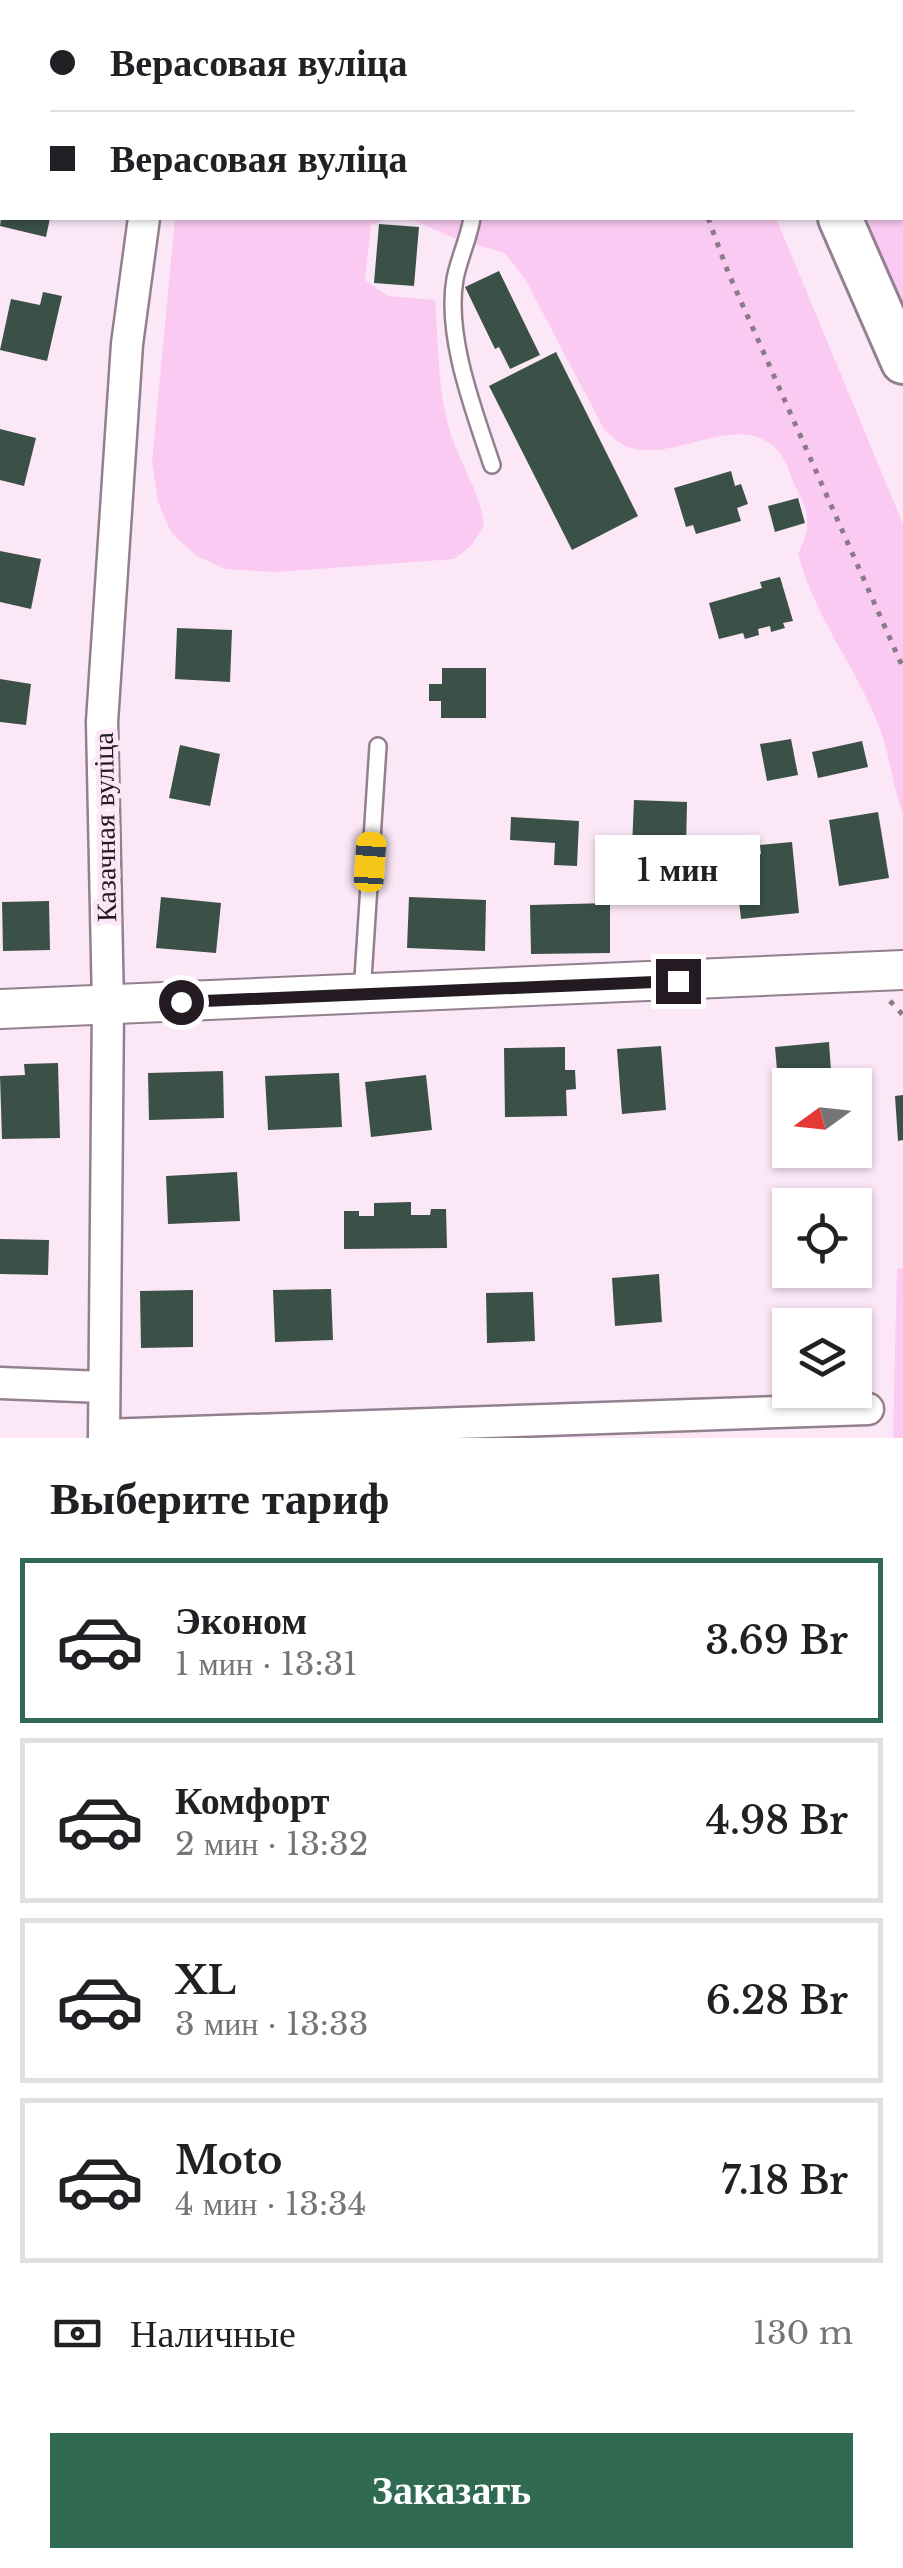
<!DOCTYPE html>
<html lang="ru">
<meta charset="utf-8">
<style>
body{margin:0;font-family:"Libre Baskerville",serif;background:#f2f2f2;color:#202124;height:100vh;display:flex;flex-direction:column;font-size:38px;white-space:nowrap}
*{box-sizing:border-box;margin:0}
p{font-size:32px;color:#757577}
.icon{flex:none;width:55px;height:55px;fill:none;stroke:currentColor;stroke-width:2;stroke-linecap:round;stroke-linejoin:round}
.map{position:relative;height:1438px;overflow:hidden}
.details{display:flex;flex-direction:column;background:#fff;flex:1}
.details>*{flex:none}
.guide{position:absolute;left:0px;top:0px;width:905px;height:220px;box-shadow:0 2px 8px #0004;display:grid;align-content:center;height:220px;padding:0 50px;background:#fff}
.needle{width:65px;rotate:255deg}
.buttons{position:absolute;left:772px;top:1068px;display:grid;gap:20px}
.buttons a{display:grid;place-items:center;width:100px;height:100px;border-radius:0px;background:#fff;box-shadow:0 2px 8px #0004;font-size:50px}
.end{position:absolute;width:45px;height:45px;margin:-22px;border:12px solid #231b21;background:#fff;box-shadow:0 0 0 5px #fff}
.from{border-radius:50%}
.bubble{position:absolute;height:70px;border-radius:0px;background:#fff;box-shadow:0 2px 8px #0004;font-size:32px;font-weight:600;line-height:70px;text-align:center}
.car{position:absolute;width:30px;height:60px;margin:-30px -15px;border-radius:12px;box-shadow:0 0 8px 2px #0007;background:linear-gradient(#f5c518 24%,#345 0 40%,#f5c518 0 76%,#345 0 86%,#f5c518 0)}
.guide b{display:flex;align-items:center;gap:35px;height:95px;font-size:38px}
.guide b+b{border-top:2px solid #e0e0e0}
.guide i{width:25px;height:25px;background:#202124}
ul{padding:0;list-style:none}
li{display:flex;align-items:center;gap:30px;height:165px;margin:0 20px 15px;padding:0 30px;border:5px solid #e0e0e0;border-radius:0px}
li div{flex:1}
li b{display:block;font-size:38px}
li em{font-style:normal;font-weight:600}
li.selected{border-color:#316a52}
li>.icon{width:90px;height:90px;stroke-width:1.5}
h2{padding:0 50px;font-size:45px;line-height:120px}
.pay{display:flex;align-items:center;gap:25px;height:110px;padding:0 50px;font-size:38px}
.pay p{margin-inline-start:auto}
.primary-button{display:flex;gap:20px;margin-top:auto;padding:20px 50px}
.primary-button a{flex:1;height:115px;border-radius:0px;background:#316a52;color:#fff;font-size:40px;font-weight:600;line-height:115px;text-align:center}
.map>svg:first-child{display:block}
</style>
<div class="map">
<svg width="903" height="1438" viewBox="0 0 903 1438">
<rect width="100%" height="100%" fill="#fce7f7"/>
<path fill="#fbcaf2" d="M198 0H383L197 2Z
M780 0H903V308L867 218H902V2Z
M175 218H388L371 225 365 280 388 296 435 300C439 347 437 399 454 443 465 472 480 494 484 525L471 546 454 559 277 572 225 569 195 555 171 532 158 502 152 462Z
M409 218H776L903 524V814C892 785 890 753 878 724 854 663 816 620 798 554 813 522 809 513 793 482 789 472 786 461 780 453 742 407 679 462 631 448 621 445 613 437 605 431L525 279 505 253 456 239Z
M903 1268V1438H893L897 1269Z"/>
<path fill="#3b5147" d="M1 218H50L46 237 0 226Z
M379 224 419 227 414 286 374 283Z
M499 271 540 355 510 369 499 347 495 349 465 287Z
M43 292 62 296 47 361 0 350 11 299 40 305Z
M556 352 638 516 572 550 489 386Z
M0 429 36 438 24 486 0 480Z
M731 471 735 486 741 484 748 504 737 508 741 521 696 534 693 525 686 527 674 488Z
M798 498 805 523 775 532 768 506Z
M0 551 41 559 31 609 0 602Z
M780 577 793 621 783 623 785 628 771 632 770 626 758 629 759 635 745 639 743 633 719 639 709 603 762 588 760 582Z
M177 628 232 630 230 682 175 679Z
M442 668H486V718H441V701H429V684H442Z
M0 679 31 684 26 725 0 722Z
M791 739 798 775 767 781 760 744Z
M862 741 868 767 818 778 812 752Z
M180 745 220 754 210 806 169 798Z
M634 800 687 802 686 849 632 847Z
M878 812 889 878 839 886 829 820Z
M511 817 579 821 577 866 554 865 555 843 510 840Z
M792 842 799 913 741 919 734 857 761 854 760 845Z
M161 897 221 903 216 953 156 948Z
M409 897 486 900 485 951 407 948Z
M49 901 50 950 3 951 2 902Z
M610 903V953L531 954 530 905Z
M829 1042 832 1085H790V1103L780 1104 775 1047Z
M661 1046 666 1110 622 1114 617 1049Z
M565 1047V1070H575L576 1089 566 1090 567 1116 505 1117 504 1048Z
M58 1063 60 1138 2 1139 0 1076 25 1075 24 1064Z
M223 1071 224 1118 149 1120 148 1073Z
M339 1073 342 1127 268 1130 265 1076Z
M426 1075 432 1130 371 1137 365 1082Z
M903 1095V1140L898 1141 895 1096Z
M237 1172 240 1221 168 1224 166 1176Z
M411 1202V1215H430L431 1209H446L447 1248 344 1249V1211H359V1216H374V1203Z
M0 1239 49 1240 48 1275 0 1274Z
M659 1274 662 1322 615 1326 612 1278Z
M331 1289 333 1340 275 1342 273 1290Z
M193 1290V1347L141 1348 140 1291Z
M533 1292 535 1341 487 1343 486 1293Z"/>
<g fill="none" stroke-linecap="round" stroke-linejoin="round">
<defs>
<path id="service" d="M611 0 614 2
M512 2 513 0
M472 218C469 238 459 258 455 279 445 336 474 411 492 465
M362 994 378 746"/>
<path id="minor" d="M173 2 174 0
M0 1383 103 1387
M104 1435 868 1409
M104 1438 108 1005 102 722 127 344 144 218"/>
<path id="tertiary" d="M0 1009 903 970"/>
<path id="secondary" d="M754 0 755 2
M840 218 903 362"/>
</defs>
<use href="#service" stroke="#93808f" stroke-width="20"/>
<use href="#minor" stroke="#93808f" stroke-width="35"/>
<use href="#tertiary" stroke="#93808f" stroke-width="42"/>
<use href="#secondary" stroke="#93808f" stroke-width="48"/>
<path stroke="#8a7c87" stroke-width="5" stroke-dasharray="5 8" stroke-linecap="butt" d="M708 218 728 272 903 668
M890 1001 903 1015"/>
<use href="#service" stroke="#fff" stroke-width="15"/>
<use href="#minor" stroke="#fff" stroke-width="30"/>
<use href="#tertiary" stroke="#fff" stroke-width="38"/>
<use href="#secondary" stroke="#fff" stroke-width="42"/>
</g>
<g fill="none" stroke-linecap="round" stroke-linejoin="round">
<path stroke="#231b21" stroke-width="12" d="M181 1002 678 981"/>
</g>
<g text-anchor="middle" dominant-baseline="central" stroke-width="10" stroke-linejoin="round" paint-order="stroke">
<g font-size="28" fill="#231b21" stroke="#fce7f7">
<text transform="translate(105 827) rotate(-91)">Казачная вуліца</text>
</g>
</g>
</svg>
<div class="buttons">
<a><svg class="needle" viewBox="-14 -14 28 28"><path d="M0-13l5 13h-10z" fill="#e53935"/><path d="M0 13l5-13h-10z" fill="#757577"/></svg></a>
<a><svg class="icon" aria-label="locate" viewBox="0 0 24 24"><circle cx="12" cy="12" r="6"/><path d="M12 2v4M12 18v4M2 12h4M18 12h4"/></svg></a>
<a><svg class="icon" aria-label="layers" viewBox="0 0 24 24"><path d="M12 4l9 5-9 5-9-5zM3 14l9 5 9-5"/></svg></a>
</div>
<i class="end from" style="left:181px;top:1002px"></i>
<i class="end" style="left:678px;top:981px"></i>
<div class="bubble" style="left:595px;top:835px;width:165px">1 мин</div>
<i class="car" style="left:370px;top:862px;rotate:4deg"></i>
<div class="guide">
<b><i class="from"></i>Верасовая вуліца</b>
<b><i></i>Верасовая вуліца</b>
</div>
</div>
<section class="details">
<h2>Выберите тариф</h2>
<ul>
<li class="selected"><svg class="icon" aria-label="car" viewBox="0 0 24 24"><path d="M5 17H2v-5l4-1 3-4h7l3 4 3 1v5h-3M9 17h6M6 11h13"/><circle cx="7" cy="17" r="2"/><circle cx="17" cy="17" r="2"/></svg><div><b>Эконом</b><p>1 мин · 13:31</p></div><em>3.69 Br</em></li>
<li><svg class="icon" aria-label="car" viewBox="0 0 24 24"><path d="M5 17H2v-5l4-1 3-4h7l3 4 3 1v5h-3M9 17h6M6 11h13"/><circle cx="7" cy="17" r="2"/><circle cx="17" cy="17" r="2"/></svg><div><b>Комфорт</b><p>2 мин · 13:32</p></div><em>4.98 Br</em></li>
<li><svg class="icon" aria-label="car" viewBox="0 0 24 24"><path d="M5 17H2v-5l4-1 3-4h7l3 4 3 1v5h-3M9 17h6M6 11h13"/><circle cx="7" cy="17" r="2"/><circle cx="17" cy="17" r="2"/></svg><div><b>XL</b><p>3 мин · 13:33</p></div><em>6.28 Br</em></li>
<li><svg class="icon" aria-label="car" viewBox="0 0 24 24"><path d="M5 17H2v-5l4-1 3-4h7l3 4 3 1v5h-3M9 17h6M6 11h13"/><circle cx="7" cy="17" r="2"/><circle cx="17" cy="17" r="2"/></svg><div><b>Moto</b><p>4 мин · 13:34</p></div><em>7.18 Br</em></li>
</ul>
<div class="pay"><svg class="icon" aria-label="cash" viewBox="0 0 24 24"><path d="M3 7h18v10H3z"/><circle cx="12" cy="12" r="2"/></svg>Наличные<p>130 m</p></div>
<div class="primary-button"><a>Заказать</a></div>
</section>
